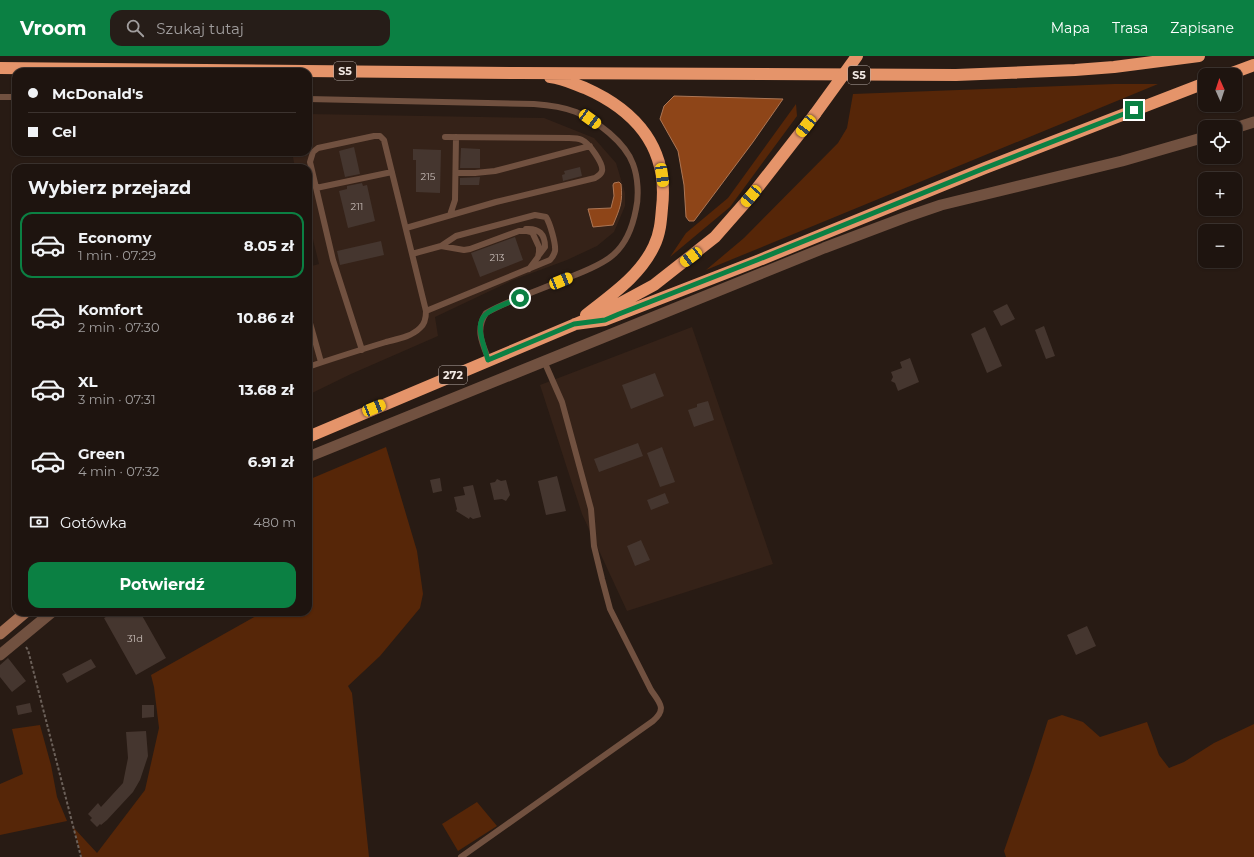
<!DOCTYPE html>
<html lang="pl">
<meta charset="utf-8">
<style>
body{margin:0;font-family:Montserrat,sans-serif;background:#261d18;color:#f1f3f6;height:100vh;display:flex;flex-direction:column;font-size:15px;white-space:nowrap}
*{box-sizing:border-box;margin:0}
p{font-size:13px;color:#a19e9e}
.icon{flex:none;width:22px;height:22px;fill:none;stroke:currentColor;stroke-width:2;stroke-linecap:round;stroke-linejoin:round}
.map{position:relative;flex:1;overflow:hidden}
.side{position:absolute;left:12px;top:108px;width:300px;height:452px;display:flex;flex-direction:column;background:#1e140f;border-radius:12px;box-shadow:0 1px 3px #0004,0 0 0 1px #3c332f}
.side>*{flex:none}
.hud{position:absolute;left:12px;top:12px;width:300px;height:88px;border-radius:12px;box-shadow:0 1px 3px #0004,0 0 0 1px #3c332f;display:grid;align-content:center;height:88px;padding:0 16px;background:#1e140f}
.needle{width:26px;rotate:357deg}
.buttons{position:absolute;left:1198px;top:12px;display:grid;gap:8px}
.buttons a{display:grid;place-items:center;width:44px;height:44px;border-radius:8px;background:#1e140f;box-shadow:0 1px 3px #0004,0 0 0 1px #3c332f;font-size:20px}
.end{position:absolute;width:18px;height:18px;margin:-9px;border:5px solid #0b8043;background:#fff;box-shadow:0 0 0 2px #fff}
.from{border-radius:50%}
.car{position:absolute;width:12px;height:24px;margin:-12px -6px;border-radius:5px;box-shadow:0 0 3px 1px #0007;background:linear-gradient(#f5c518 24%,#345 0 40%,#f5c518 0 76%,#345 0 86%,#f5c518 0)}
.hud b{display:flex;align-items:center;gap:14px;height:38px;font-size:15px}
.hud b+b{border-top:1px solid #3c332f}
.hud i{width:10px;height:10px;background:#f1f3f6}
ul{padding:0;list-style:none}
li{display:flex;align-items:center;gap:12px;height:66px;margin:0 8px 6px;padding:0 8px;border:2px solid transparent;border-radius:12px}
li div{flex:1}
li b{display:block;font-size:15px}
li em{font-style:normal;font-weight:700}
li.active{border-color:#0b8043}
li>.icon{width:36px;height:36px;stroke-width:1.5}
h2{padding:0 16px;font-size:18px;line-height:48px}
.pay{display:flex;align-items:center;gap:10px;height:44px;padding:0 16px;font-size:15px}
.pay p{margin-inline-start:auto}
.button{display:flex;gap:8px;margin-top:auto;padding:8px 16px}
.button a{flex:1;height:46px;border-radius:12px;background:#0b8043;color:#fff;font-size:16px;font-weight:700;line-height:46px;text-align:center}
header{display:flex;align-items:center;gap:24px;box-sizing:border-box;height:56px;padding:0 20px;background:#0b8043;color:#fff}
header strong{font-size:19px}
nav{display:flex;gap:22px;margin-inline-start:auto;font-size:14px}
.search{width:280px;height:36px;background:#261d18;display:flex;align-items:center;gap:10px;box-sizing:border-box;padding:0 14px;border-radius:12px;color:#a19e9e;font-size:15px}
.map>svg:first-child{display:block}
</style>
<header>
<strong>Vroom</strong>
<div class="search"><svg class="icon" aria-label="search" viewBox="0 0 24 24"><circle cx="10" cy="10" r="6"/><path d="M15 15l6 6"/></svg>Szukaj tutaj</div>
<nav><a>Mapa</a><a>Trasa</a><a>Zapisane</a></nav>
</header>
<div class="map">
<svg width="1254" height="801" viewBox="0 0 1254 801">
<rect width="100%" height="100%" fill="#281b14"/>
<path fill="#352218" d="M308 58 544 62 594 82 616 107 625 137V150L614 176 597 190 567 204 513 224 435 261 438 280 351 318 308 339V211L319 208 308 163V112H295L292 96H308Z
M692 271 773 508 627 555 582 458 540 329Z"/>
<path fill="#562608" d="M1114 28H1158L706 214 744 182 838 87 847 72 853 38Z
M796 48 797 60 730 151 670 201 686 177 728 142Z
M386 391 417 495 423 538 420 552 380 600 348 630 352 637 369 801H82L73 771 97 797 145 734 159 672 154 631 151 619 263 556H308V424Z
M1062 659 1083 666 1100 681 1147 666 1159 699 1169 712 1184 706 1214 687 1254 668V801H1006L1004 795 1032 714 1048 664Z
M40 669 51 709 57 741 67 765 0 779V728L23 718 12 673Z
M477 746 497 770 458 795 442 768Z"/>
<path fill="#8e4518" stroke="#ac7655" d="M674 40 783 43 753 86 694 165H689L686 161 684 129 678 95 660 63 664 50Z
M619 126 621 128C623 146 620 152 613 169L593 171 588 153 611 152 614 140 613 129 614 127Z"/>
<path fill="#45362f" d="M354 91 360 118 345 121 339 95Z
M461 92 480 93V112H460Z
M413 93 441 94 440 137 416 136V104H413Z
M580 111 582 120 563 125 562 119 565 118 564 115Z
M480 121 479 129H460V122Z
M362 127 363 130 367 129 375 165 348 172 339 135 347 133V130Z
M515 181 523 204 480 221 471 197Z
M381 185 384 199 340 209 337 195Z
M1007 248 1015 263 1001 270 993 255Z
M1044 270 1055 300 1046 303 1035 274Z
M985 271 1002 310 987 317 971 278Z
M910 302 919 326 898 335 895 327 891 325 893 321 891 316 902 312 900 306Z
M655 317 664 340 631 353 622 329Z
M708 345 714 364 694 371 688 354 697 351V348Z
M638 387 643 400 599 416 594 403Z
M662 391 675 426 660 431 647 397Z
M557 420 566 455 546 459 538 425Z
M440 422 442 435 433 437 430 424Z
M497 423 501 425 506 424 510 439 506 445 502 443 494 444 490 427 495 426Z
M473 429 481 461 473 463 470 461 469 463 456 455 457 453 454 441 465 439 463 431Z
M665 437 669 447 651 454 647 444Z
M641 484 650 504 635 510 627 490Z
M115 556H140L166 602 136 619 104 562Z
M1087 570 1096 590 1076 599 1067 579Z
M8 602 26 625 12 636 0 621V609Z
M91 603 96 611 67 627 62 618Z
M30 647 32 656 18 659 16 650Z
M142 649H154V661L142 662Z
M146 675 148 700 140 724 133 736 107 764 101 769 100 768 97 771 90 764 92 762 88 758 98 747 101 751 123 727 128 702 126 676Z"/>
<g fill="none" stroke-linecap="round" stroke-linejoin="round">
<path stroke="#6b6059" stroke-width="2" stroke-dasharray="3 2" stroke-linecap="butt" d="M26 591 28 594 81 801"/>
<path stroke="#715140" stroke-width="6" d="M0 41H16
M308 43 534 48C548 49 563 51 576 56 597 65 625 86 633 108 638 121 639 140 636 153 633 169 626 188 613 199 603 208 583 216 570 221 543 233 513 242 486 257 475 274 482 287 489 304
M456 117H475L495 115 590 90
M316 132 392 116
M450 159 455 144 456 81
M406 172 496 146 595 122C598 120 601 119 602 115 604 108 589 87 582 84 578 82 574 82 569 82L445 81
M526 173C539 172 545 178 545 191L539 199
M441 190 464 194 470 193 519 175H527L531 176 533 178 539 191V196L538 201 529 213
M412 198 441 190 456 180 535 159 546 161C550 167 556 188 555 195 554 199 553 201 550 204L426 255
M308 260 321 306
M308 311C334 302 360 294 386 286 397 283 411 281 420 272 425 268 426 262 426 255L384 84 380 80H374L318 92 313 96 310 106 333 204 362 294
M461 801 653 665C667 653 660 647 651 634L610 553 602 523 594 490 591 453 562 346 544 305"/>
<path stroke="#715140" stroke-width="11" d="M1235 72 1254 66
M308 401 824 192 906 161 941 149 1122 105 1205 81
M0 599 52 556"/>
<path stroke="#a06c51" stroke-width="11" d="M0 578 26 556"/>
<path stroke="#e5946a" stroke-width="12" d="M0 12 518 17 956 19 1075 14 1114 11 1199 0
M1227 19 1254 9
M550 21C562 22 574 28 585 32 637 55 669 93 662 152 661 165 660 178 654 190 640 220 611 239 586 259
M575 268 605 264 757 205 985 112 1205 27
M308 381 604 256 654 229 715 181 751 140 815 58"/>
<path stroke="#e5946a" stroke-width="12" d="M815 58 857 0"/>
</g>
<g fill="none" stroke-linecap="round" stroke-linejoin="round">
<path stroke="#0b8043" stroke-width="5" d="M520 242C478 259 473 258 488 304L574 268 605 264 619 258 757 204 985 112 1134 54"/>
</g>
<g text-anchor="middle" dominant-baseline="central" stroke-width="3.5" stroke-linejoin="round" paint-order="stroke">
<g font-size="10" fill="#c7bcb7">
<text x="428" y="120">215</text>
<text x="357" y="150">211</text>
<text x="497" y="201">213</text>
<text x="135" y="582">31d</text>
</g>
<g fill="#281b14" stroke="#b5aba6" stroke-width="1">
<rect x="334" y="6" width="22" height="18" rx="3"/>
<rect x="848" y="10" width="22" height="18" rx="3"/>
<rect x="439" y="310" width="28" height="18" rx="3"/>
</g>
<g font-size="11" font-weight="bold" fill="#f2e9e4">
<text x="345" y="15">S5</text>
<text x="859" y="19">S5</text>
<text x="453" y="319">272</text>
</g>
</g>
</svg>
<div class="buttons">
<a><svg class="needle" viewBox="-14 -14 28 28"><path d="M0-13l5 13h-10z" fill="#e53935"/><path d="M0 13l5-13h-10z" fill="#a19e9e"/></svg></a>
<a><svg class="icon" aria-label="locate" viewBox="0 0 24 24"><circle cx="12" cy="12" r="6"/><path d="M12 2v4M12 18v4M2 12h4M18 12h4"/></svg></a>
<a>+</a>
<a>−</a>
</div>
<i class="end from" style="left:520px;top:242px"></i>
<i class="end" style="left:1134px;top:54px"></i>
<i class="car" style="left:590px;top:63px;rotate:126deg"></i>
<i class="car" style="left:806px;top:70px;rotate:218deg"></i>
<i class="car" style="left:662px;top:119px;rotate:172deg"></i>
<i class="car" style="left:751px;top:140px;rotate:221deg"></i>
<i class="car" style="left:691px;top:201px;rotate:233deg"></i>
<i class="car" style="left:561px;top:225px;rotate:68deg"></i>
<i class="car" style="left:374px;top:352px;rotate:68deg"></i>
<div class="hud">
<b><i class="from"></i>McDonald's</b>
<b><i></i>Cel</b>
</div>
<section class="side">
<h2>Wybierz przejazd</h2>
<ul>
<li class="active"><svg class="icon" aria-label="car" viewBox="0 0 24 24"><path d="M5 17H2v-5l4-1 3-4h7l3 4 3 1v5h-3M9 17h6M6 11h13"/><circle cx="7" cy="17" r="2"/><circle cx="17" cy="17" r="2"/></svg><div><b>Economy</b><p>1 min · 07:29</p></div><em>8.05 zł</em></li>
<li><svg class="icon" aria-label="car" viewBox="0 0 24 24"><path d="M5 17H2v-5l4-1 3-4h7l3 4 3 1v5h-3M9 17h6M6 11h13"/><circle cx="7" cy="17" r="2"/><circle cx="17" cy="17" r="2"/></svg><div><b>Komfort</b><p>2 min · 07:30</p></div><em>10.86 zł</em></li>
<li><svg class="icon" aria-label="car" viewBox="0 0 24 24"><path d="M5 17H2v-5l4-1 3-4h7l3 4 3 1v5h-3M9 17h6M6 11h13"/><circle cx="7" cy="17" r="2"/><circle cx="17" cy="17" r="2"/></svg><div><b>XL</b><p>3 min · 07:31</p></div><em>13.68 zł</em></li>
<li><svg class="icon" aria-label="car" viewBox="0 0 24 24"><path d="M5 17H2v-5l4-1 3-4h7l3 4 3 1v5h-3M9 17h6M6 11h13"/><circle cx="7" cy="17" r="2"/><circle cx="17" cy="17" r="2"/></svg><div><b>Green</b><p>4 min · 07:32</p></div><em>6.91 zł</em></li>
</ul>
<div class="pay"><svg class="icon" aria-label="cash" viewBox="0 0 24 24"><path d="M3 7h18v10H3z"/><circle cx="12" cy="12" r="2"/></svg>Gotówka<p>480 m</p></div>
<div class="button"><a>Potwierdź</a></div>
</section>
</div>
